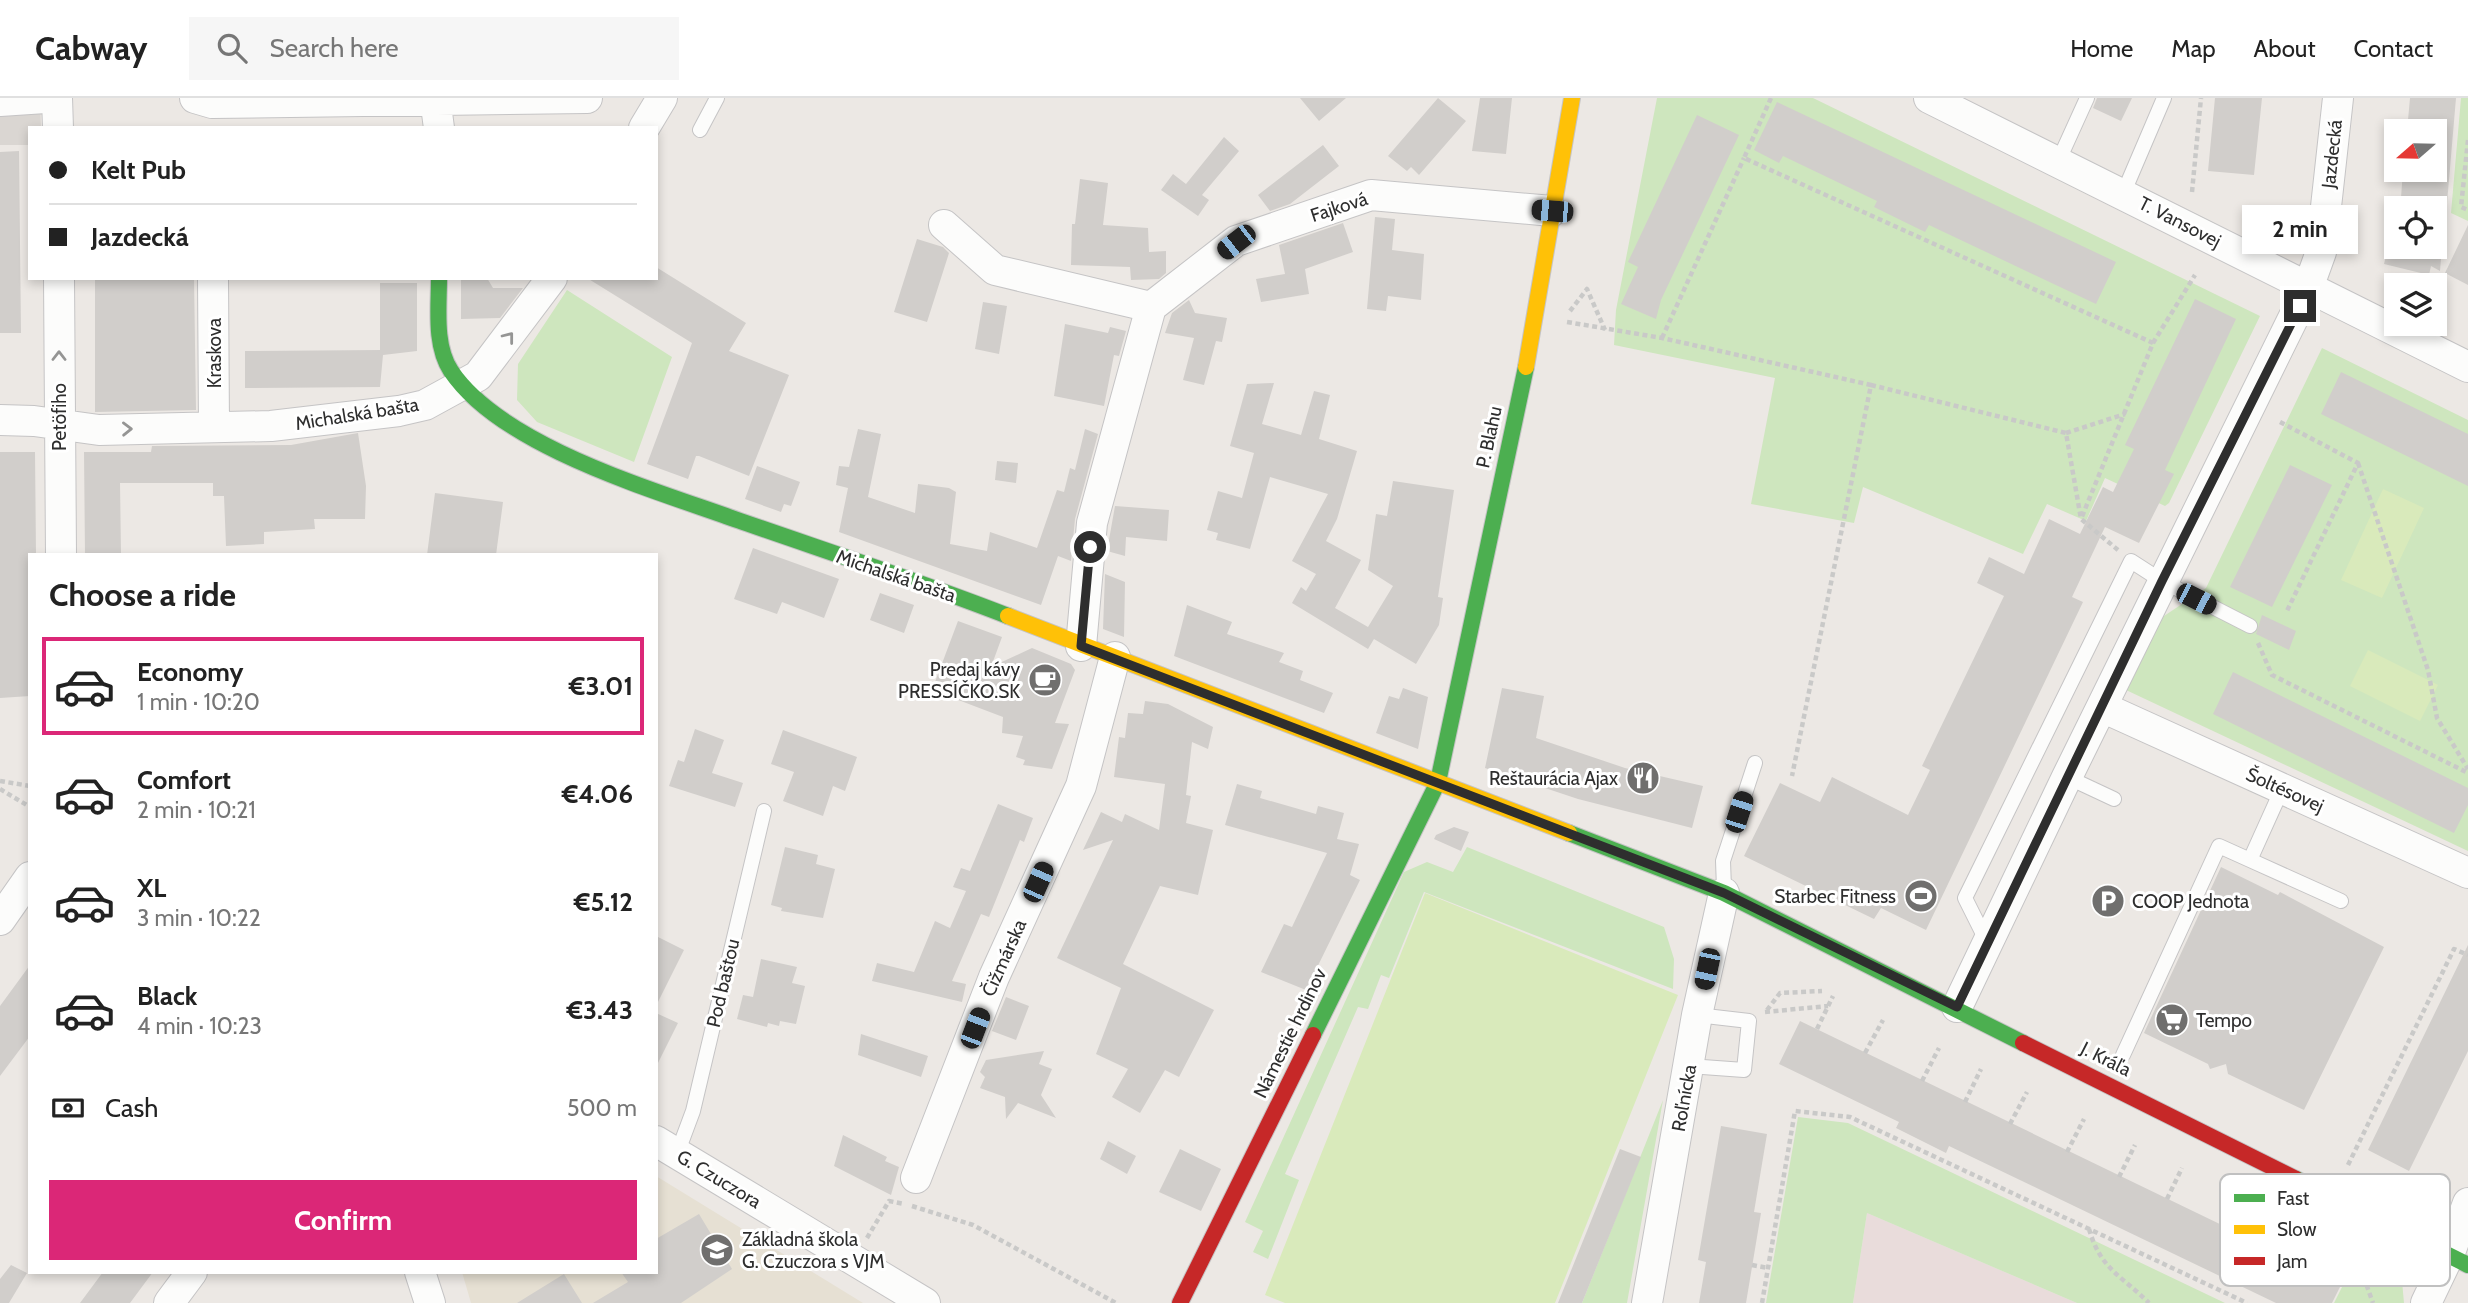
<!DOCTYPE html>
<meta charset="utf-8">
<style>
body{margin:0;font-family:Cabin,sans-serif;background:#f6f6f6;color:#222;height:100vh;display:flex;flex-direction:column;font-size:26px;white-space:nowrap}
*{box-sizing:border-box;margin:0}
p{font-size:23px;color:#767676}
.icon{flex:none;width:38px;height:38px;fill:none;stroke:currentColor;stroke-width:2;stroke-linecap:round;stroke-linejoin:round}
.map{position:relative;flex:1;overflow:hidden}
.sheet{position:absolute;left:28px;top:455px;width:630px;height:721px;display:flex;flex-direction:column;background:#fff;border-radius:0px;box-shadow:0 4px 10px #0003}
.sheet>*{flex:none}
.top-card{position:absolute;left:28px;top:28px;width:630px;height:154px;border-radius:0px;box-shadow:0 4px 10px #0003;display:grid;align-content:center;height:154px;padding:0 21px;background:#fff}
.needle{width:46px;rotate:250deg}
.buttons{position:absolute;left:2384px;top:21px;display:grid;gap:14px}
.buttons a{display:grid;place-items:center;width:63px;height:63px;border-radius:0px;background:#fff;box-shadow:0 4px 10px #0003;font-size:35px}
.end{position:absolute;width:32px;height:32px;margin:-16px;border:9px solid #2e2e2e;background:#fff;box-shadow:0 0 0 4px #fff}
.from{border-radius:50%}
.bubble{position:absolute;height:49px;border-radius:0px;background:#fff;box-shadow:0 4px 10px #0003;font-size:23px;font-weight:700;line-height:49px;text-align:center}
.car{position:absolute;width:21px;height:42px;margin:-21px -10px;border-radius:9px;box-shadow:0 0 5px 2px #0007;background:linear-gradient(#222 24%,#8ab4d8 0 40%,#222 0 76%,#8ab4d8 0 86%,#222 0)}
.top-card b{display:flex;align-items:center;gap:24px;height:66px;font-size:26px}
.top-card b+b{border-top:2px solid #e0e0e0}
.top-card i{width:18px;height:18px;background:#222}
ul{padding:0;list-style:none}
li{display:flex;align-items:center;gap:21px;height:98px;margin:0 14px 10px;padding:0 7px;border:4px solid transparent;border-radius:0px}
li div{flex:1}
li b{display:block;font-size:26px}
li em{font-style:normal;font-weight:700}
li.selected{border-color:#db2777}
li>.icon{width:63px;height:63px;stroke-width:1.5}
h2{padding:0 21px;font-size:32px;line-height:84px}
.pay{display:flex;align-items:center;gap:18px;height:77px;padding:0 21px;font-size:26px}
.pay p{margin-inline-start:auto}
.primary-button{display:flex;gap:14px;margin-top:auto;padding:14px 21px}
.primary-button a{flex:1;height:80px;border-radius:0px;background:#db2777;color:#fff;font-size:28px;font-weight:700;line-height:80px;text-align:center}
header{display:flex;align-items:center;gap:42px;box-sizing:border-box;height:98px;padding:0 35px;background:#fff;border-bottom:2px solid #e0e0e0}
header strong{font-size:33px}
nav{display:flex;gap:38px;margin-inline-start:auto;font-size:24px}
.search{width:490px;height:63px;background:#f6f6f6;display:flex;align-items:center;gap:18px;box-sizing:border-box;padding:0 24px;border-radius:0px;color:#767676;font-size:26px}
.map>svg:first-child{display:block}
</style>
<header>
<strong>Cabway</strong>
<div class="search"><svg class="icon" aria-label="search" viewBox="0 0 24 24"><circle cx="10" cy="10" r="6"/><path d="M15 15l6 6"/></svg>Search here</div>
<nav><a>Home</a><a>Map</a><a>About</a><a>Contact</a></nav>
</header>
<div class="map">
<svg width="2468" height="1205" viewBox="0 0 2468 1205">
<rect width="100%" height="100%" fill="#ece8e4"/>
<path fill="#e6e0d3" d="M656 1078 863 1205H471L462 1174H656Z"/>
<path fill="#e9dcdb" d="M1867 1115 2077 1205H1853Z"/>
<path fill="#cee6be" d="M1657 0H1813L2260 218 2169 405 2165 408 2105 380 2086 423 2047 406 2023 456 1863 389 1854 425 1751 406 1775 280 1614 247 1616 212Z
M2461 0H2468V123L2451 115Z
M567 192 672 259 634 364 537 324 517 302 518 266Z
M2322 250 2468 322V753L2126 592 2158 522 2206 490Z
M1467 749 1664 829 1674 861 1673 891 1424 794 1389 880 1381 877 1368 911 1358 909 1285 1076 1299 1082 1268 1161 1253 1154 1263 1133 1245 1124 1404 774 1427 764 1453 774Z
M1663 1002 1627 1205H1582Z
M1798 1019 1848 1025 2225 1205H2077L1867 1115 1853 1205H1766Z
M2330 1151 2402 1183 2404 1205H2334L2344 1185 2322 1173Z"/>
<path fill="#d9eabb" d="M2383 391 2424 410 2382 500 2341 482Z
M2368 552 2438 587 2420 623 2350 588Z
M1425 795 1678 897 1555 1205H1285L1265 1197Z"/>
<path fill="#dad6d2" d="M0 0H40L41 30H30V47H0Z"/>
<path fill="#d1cecb" d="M1300 0H1346L1319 23Z
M1438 0 1466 23 1419 77 1411 69 1407 73 1388 58Z
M1480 0H1512L1506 56 1472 53Z
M2097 0H2132L2121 23 2093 10Z
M2215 0H2262L2254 77 2208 73Z
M2410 0H2456L2447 105 2401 100 2403 72H2434V33H2407Z
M1777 4 2116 164 2096 206 1929 127 1925 134 1874 109 1877 103 1783 58 1779 65 1754 52Z
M1697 17 1739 37 1661 202 1656 221 1621 206 1638 169 1628 164Z
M1224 39 1239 53 1202 97 1209 102 1198 118 1161 92 1173 76 1186 86Z
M1323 47 1339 68 1290 106 1270 113 1258 97Z
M19 53 21 235H0V54Z
M1080 81 1108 85 1103 127 1148 130 1149 154 1166 153V175L1159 181 1131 182 1130 169 1071 167 1072 126H1075Z
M1375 119 1395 121 1392 152 1424 156 1421 202 1388 198 1386 213 1367 211Z
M1343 125 1353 154 1305 171 1309 196 1261 204 1256 181 1285 176 1279 147Z
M2468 127V187L2445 175Z
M917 141 943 149 949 155 927 224 894 214Z
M2388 149H2442L2440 173 2431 168 2429 177 2384 166Z
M656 169 746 225 729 253 789 277 749 378 699 358H696L688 381 647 366 692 245 587 180H656Z
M95 180H194L196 312 95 314Z
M461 180H487L493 190H523L500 220 461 221Z
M380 185H417V253L383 257 380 289 245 290V253L380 252Z
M2195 201 2236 221 2165 372 2174 376 2139 445 2105 429 2072 499 2083 504 1926 832 1881 810 1874 821 1744 758 1780 685 1820 704 1832 679 1908 717 1930 672 1922 668 2004 498 1977 485 1989 459 2024 476 2049 421 2080 436 2103 389 2113 394 2134 351 2125 347Z
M1189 202 1195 215 1227 220 1222 244 1216 243 1204 287 1183 282 1194 240 1165 235 1172 215Z
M983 204 1007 208 999 256 975 251Z
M1065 226 1108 235 1110 229 1126 233 1119 258 1114 257 1104 308 1054 298Z
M2341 274 2468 336V388L2321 316Z
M1274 285 1262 326 1301 337 1314 293 1330 297 1319 341 1357 353 1337 421 1326 443 1361 462 1335 510 1368 529 1393 488 1368 472 1376 416 1387 418 1393 383 1454 392 1438 499 1443 500 1439 527 1416 566 1374 541 1368 551 1292 505 1301 489 1306 493 1316 476 1292 463 1328 396 1270 379 1250 451 1216 442 1218 435 1207 432 1218 393 1242 400 1254 355 1230 348 1247 286Z
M858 331 881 336 868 399 915 415 918 386 949 390 956 394 950 446 987 453 990 434 1037 450 1057 392 1064 394 1070 370 1075 372 1085 331 1098 336 1075 421 1071 463 1058 458 1041 507 839 434 848 390 836 387 839 368 849 369Z
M358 335 366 388 365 421H314L315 431 264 434V446L226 448 224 398H213V385H120L121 457H85L84 354H151L152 348 291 347Z
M0 354H35L36 457H30V598L0 600Z
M997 363 1018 365 1016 385 995 382Z
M2290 367 2332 387 2272 509 2230 489Z
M757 368 800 384 791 408 784 406 781 414 745 401Z
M435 395 503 404 496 457H427Z
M1115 408 1169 412 1167 443 1126 439 1125 458 1107 453Z
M753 450 839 481 824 520 782 504 777 516 734 501Z
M1105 476 1125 484 1124 539 1103 531Z
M880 495 914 507 904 535 870 522Z
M1187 507 1232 524 1227 536 1284 555 1279 564 1303 573 1300 582 1333 595 1324 615 1174 558Z
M2262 517 2296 533 2289 552 2256 536Z
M958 523 1002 539 991 569 1032 550 1071 566 1075 572 1055 625 1069 626 1052 671 1023 667 1025 662 1016 659 1023 638 1002 635 1003 619 932 592Z
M2233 574 2468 690V707L2454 735 2213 616Z
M1403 590 1428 599 1418 651 1376 635 1389 598 1399 601Z
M1502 590 1544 598 1536 640 1625 670 1703 688 1692 730 1578 701 1485 670Z
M1145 603 1168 606 1213 629 1208 651 1192 644 1186 697 1191 698 1186 725 1213 732 1198 797 1160 788 1123 866 1214 912 1179 979 1165 972 1140 1015 1112 999 1128 971 1096 956 1121 890 1057 860 1113 742 1083 752 1101 714 1122 724 1125 716 1159 732 1165 686 1114 679 1119 639 1125 640 1128 615 1143 616Z
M695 631 724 642 712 675 743 685 735 709 669 688 678 662 684 664Z
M783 632 857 659 845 693 833 688 823 718 783 703 794 674 771 666Z
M1237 686 1262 693 1260 700 1316 716 1318 708 1344 715 1337 741 1359 746 1350 777 1360 782 1306 892 1261 874 1284 826 1292 829 1327 755 1225 727Z
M998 706 1033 720 1024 744 1020 742 989 819 981 816 952 883 966 886 962 904 872 883 877 865 914 874 935 823 950 830 966 793 953 789 961 770 970 773Z
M1454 729 1469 734 1461 753 1434 741 1436 737Z
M785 749 818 757 816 766 835 771 823 820 781 813 782 810 771 807Z
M2221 769 2278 797 2280 794 2384 849 2304 1012 2228 976 2226 966 2210 971 2208 966 2144 935Z
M656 838 684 852 656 908Z
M2468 847V953L2409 1073 2368 1052Z
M761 861 797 869 792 885 805 888 796 926 780 923 779 928 768 925 767 929 737 921 743 897 753 899Z
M30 867V938L0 978V908Z
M1006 899 1029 908 1016 942 992 933Z
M656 915 678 925 656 969Z
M1800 923 2342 1185 2332 1205H2276L1949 1048 1946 1055 1896 1030 1899 1024 1779 966Z
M861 936 928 958 921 979 858 957Z
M1044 953 1039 966 1052 971 1041 997 1056 1020 1018 1005 1006 1021 1005 999 980 990 985 979 980 974 986 962Z
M1721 1028 1767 1036 1754 1114 1761 1115 1746 1205H1699L1706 1164 1698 1162Z
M843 1037 887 1059 885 1063 899 1069 891 1097 834 1068Z
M1108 1043 1136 1058 1127 1076 1100 1061Z
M1180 1051 1221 1071 1201 1113 1159 1094Z
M1620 1051 1641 1059 1582 1205H1558Z
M699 1116 732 1171 681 1205H593L628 1184 621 1174H656V1141Z
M11 1167 27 1175 9 1205H0V1181Z
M103 1174H153L130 1205H80Z
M564 1176 582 1205H517Z"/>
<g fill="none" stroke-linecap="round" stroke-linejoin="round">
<defs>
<path id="lane" d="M700 32 717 0
M2058 64 2087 0
M2123 96 2164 0
M2067 679 2114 701
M2250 762 2341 803
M1724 790 1723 763 1755 665
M1987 844 1965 800 2131 463 2162 483 2250 528
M2123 957 2219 748 2250 762 2282 691
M1689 968 1744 972 1749 923 1697 917
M677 1056 693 1013 764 713"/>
<path id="street" d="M57 0 58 30
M195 0 212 5 587 0
M435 0 439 30
M1929 0 2468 269
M0 3 45 0
M644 30 662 0
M944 127 995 172 1151 209
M59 180 61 457
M213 180 214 329
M0 322 34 323 99 332 271 328 399 313 425 307 478 278 552 180
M1081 548 1092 425 1151 209 1236 143 1371 97 1552 113
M2102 609 2468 775
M0 822 30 779
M1957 909 2067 679 2308 190 2321 154 2338 0
M656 1043 925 1205
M916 1080 994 879 1081 688 1115 559
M420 1174 430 1205
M169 1205 192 1174
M1647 1205 1697 917 1724 795
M2426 1205 2449 1157 2468 1105"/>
<path id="fast" d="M439 180C439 210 434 247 451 273 503 350 658 393 743 424 832 455 921 484 1008 518
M1569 735 1724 795 2023 945
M1313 937 1438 684 1526 269
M2296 1081 2468 1167"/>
<path id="slow" d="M1526 269 1572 0
M1008 518 1569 735"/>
<path id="jam" d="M2023 945 2296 1081
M1180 1205 1313 937"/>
</defs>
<use href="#lane" stroke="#c5c4c5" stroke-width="16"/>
<use href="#street" stroke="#c5c4c5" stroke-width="32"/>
<use href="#fast" stroke="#c5c4c5" stroke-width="18"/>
<use href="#slow" stroke="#c5c4c5" stroke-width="18"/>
<use href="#jam" stroke="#c5c4c5" stroke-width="18"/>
<path stroke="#c9c9c8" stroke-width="4.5" stroke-dasharray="5 3.5" stroke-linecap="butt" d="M1771 0 1744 60 2153 245 2081 421
M2468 42 2461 109 2468 112
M2192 94 2201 0
M1570 213 1587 191 1605 232
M1567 224 1662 240 1871 287 1792 678
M1662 240 1744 60
M2153 245 2195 177
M1871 287 2066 335 2081 421 2118 452
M2280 324 2358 365 2286 515
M2066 335 2125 316
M2358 365 2428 572 2437 620 2468 671
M2258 545 2272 577 2468 675
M0 683 30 688
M0 691 30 709
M1767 912 1780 895 1822 893
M1765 914 1828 908
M1817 931 1833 898
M1865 955 1883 922
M1922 983 1939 950
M1965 1004 1981 971
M2010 1026 2027 994
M2067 1054 2084 1021
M2348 1067 2454 851 2468 857
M2119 1079 2135 1047
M2167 1101 2182 1070
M912 1108 973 1127 1116 1205
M2223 1128 2239 1098
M2089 1131C2101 1172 2121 1177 2149 1205
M867 1140 889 1103 904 1106
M2266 1141 2278 1117
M2355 1155 2373 1205
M2315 1164 2326 1140
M1752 1167 1768 1170
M1762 1205 1795 1013 1850 1019 2247 1205"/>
<use href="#lane" stroke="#fcfcfb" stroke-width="14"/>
<use href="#street" stroke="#fcfcfb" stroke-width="30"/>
<use href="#fast" stroke="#4caf50" stroke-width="16"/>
<use href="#slow" stroke="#ffc107" stroke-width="16"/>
<use href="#jam" stroke="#c62828" stroke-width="16"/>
</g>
<defs><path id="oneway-chevron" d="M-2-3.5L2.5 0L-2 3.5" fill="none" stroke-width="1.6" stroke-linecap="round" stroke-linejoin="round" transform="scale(1.75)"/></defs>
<g stroke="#959594">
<use href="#oneway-chevron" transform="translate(509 239) rotate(-52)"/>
<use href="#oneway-chevron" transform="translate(59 258) rotate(-90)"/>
<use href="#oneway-chevron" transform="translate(127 331) rotate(-1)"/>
</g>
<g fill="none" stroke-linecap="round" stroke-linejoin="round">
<path stroke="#2e2e2e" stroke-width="9" d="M1090 449 1081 548 1724 795 1957 909 2162 483 2300 208"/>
</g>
<defs>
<symbol id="cafe-disc" viewBox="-11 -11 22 22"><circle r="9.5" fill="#706f6e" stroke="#fff"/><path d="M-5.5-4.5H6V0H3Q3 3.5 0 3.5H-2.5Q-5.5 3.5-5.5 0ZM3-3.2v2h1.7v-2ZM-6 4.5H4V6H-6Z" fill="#fff"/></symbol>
<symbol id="restaurant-disc" viewBox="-11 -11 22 22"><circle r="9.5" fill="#706f6e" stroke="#fff"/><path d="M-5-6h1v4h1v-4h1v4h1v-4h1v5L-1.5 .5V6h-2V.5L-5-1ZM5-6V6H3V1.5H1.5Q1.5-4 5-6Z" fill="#fff"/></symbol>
<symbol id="stadium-disc" viewBox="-11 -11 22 22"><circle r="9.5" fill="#706f6e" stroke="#fff"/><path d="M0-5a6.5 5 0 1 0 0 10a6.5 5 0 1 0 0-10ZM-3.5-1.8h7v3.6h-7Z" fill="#fff"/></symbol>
<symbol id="parking-disc" viewBox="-11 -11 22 22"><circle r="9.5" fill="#706f6e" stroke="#fff"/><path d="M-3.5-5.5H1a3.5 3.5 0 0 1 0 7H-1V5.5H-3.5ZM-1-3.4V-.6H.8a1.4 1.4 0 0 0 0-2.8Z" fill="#fff"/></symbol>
<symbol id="supermarket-disc" viewBox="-11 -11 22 22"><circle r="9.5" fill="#706f6e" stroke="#fff"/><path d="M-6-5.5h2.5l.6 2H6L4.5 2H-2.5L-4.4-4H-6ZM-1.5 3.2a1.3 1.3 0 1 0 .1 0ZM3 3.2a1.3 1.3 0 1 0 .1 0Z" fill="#fff"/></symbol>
<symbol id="school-disc" viewBox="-11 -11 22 22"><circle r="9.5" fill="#706f6e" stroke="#fff"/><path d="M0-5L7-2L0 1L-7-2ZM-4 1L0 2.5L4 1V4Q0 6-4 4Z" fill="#fff"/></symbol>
</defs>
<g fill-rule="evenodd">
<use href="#cafe-disc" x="1026" y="563" width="38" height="38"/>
<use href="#restaurant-disc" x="1624" y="661" width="38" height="38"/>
<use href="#stadium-disc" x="1902" y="779" width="38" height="38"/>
<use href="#parking-disc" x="2089" y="784" width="38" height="38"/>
<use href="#supermarket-disc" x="2153" y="903" width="38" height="38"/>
<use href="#school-disc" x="698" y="1133" width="38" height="38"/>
</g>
<g text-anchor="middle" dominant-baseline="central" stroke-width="6" stroke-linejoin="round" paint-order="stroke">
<g font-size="19" fill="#2e2e2e" stroke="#fff">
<text transform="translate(2332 56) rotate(-84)">Jazdecká</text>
<text transform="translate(1339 109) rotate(-18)">Fajková</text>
<text transform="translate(2180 124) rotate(27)">T. Vansovej</text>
<text transform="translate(214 255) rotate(-90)">Kraskova</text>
<text transform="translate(357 316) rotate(-9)">Michalská bašta</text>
<text transform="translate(59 319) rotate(-90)">Petöfiho</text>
<text transform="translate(1489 339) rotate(-78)">P. Blahu</text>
<text transform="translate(896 478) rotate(19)">Michalská bašta</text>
<text transform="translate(2285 692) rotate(24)">Šoltésovej</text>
<text transform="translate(1004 860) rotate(-66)">Čižmárska</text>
<text transform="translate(723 885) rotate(-77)">Pod baštou</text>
<text transform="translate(1290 935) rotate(-64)">Námestie hrdinov</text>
<text transform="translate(2106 961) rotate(27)">J. Kráľa</text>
<text transform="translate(1684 1000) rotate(-80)">Roľnícka</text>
<text transform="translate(719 1081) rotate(31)">G. Czuczora</text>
</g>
<g font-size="19" fill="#2e2e2e" stroke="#fff" text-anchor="end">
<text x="1020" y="571">Predaj kávy<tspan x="1020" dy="22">PRESSÍČKO.SK</tspan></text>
<text x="1618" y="680">Reštaurácia Ajax</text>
<text x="1896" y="798">Starbec Fitness</text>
<text x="2132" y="803" text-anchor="start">COOP Jednota</text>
<text x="2196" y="922" text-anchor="start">Tempo</text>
<text x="742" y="1141" text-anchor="start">Základná škola<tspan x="742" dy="22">G. Czuczora s VJM</tspan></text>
</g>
</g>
<rect x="2220" y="1076" width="230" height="112" rx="10" fill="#fff" stroke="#c0c0c0" stroke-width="2"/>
<rect x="2234" y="1096" width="31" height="8" fill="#4caf50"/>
<rect x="2234" y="1127" width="31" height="9" fill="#ffc107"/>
<rect x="2234" y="1159" width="31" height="8" fill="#c62828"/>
<g font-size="19" fill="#2e2e2e">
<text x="2277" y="1107">Fast</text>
<text x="2277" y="1138">Slow</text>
<text x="2277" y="1170">Jam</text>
</g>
</svg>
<div class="buttons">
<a><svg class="needle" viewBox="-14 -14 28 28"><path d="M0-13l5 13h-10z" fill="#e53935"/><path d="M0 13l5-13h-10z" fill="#767676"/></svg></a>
<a><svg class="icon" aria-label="locate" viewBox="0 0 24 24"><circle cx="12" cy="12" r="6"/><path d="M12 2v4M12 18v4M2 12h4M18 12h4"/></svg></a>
<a><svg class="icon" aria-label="layers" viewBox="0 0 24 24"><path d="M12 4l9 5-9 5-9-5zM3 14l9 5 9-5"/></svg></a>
</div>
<i class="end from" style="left:1090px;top:449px"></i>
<i class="end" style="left:2300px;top:208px"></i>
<div class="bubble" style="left:2242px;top:107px;width:116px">2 min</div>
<i class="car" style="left:1552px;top:113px;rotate:275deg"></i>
<i class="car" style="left:1236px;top:144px;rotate:232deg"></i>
<i class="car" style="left:2196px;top:501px;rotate:117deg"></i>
<i class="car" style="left:1739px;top:714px;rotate:18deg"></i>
<i class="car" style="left:1038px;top:784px;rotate:24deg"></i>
<i class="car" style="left:1707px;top:871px;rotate:192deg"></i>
<i class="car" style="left:975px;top:930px;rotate:21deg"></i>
<div class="top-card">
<b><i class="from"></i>Kelt Pub</b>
<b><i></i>Jazdecká</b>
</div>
<section class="sheet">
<h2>Choose a ride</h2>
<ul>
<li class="selected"><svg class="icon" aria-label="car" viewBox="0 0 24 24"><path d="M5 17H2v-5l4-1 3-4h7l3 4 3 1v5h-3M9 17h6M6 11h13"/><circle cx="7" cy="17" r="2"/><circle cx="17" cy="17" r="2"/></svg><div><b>Economy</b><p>1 min · 10:20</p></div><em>€3.01</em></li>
<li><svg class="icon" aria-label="car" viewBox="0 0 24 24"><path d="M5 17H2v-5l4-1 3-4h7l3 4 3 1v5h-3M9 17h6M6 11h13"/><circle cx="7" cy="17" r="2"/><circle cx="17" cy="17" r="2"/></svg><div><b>Comfort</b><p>2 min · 10:21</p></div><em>€4.06</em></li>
<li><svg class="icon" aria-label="car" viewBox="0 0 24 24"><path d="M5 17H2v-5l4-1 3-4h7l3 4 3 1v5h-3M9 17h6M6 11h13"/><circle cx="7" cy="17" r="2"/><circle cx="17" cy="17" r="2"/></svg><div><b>XL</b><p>3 min · 10:22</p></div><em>€5.12</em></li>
<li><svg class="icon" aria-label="car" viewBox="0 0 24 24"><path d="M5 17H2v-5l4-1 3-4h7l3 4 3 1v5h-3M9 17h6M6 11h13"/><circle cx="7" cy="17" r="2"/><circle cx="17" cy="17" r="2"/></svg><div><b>Black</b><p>4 min · 10:23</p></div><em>€3.43</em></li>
</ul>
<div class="pay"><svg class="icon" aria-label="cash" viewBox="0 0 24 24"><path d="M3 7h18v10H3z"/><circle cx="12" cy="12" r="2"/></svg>Cash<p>500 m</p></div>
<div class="primary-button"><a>Confirm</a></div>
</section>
</div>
